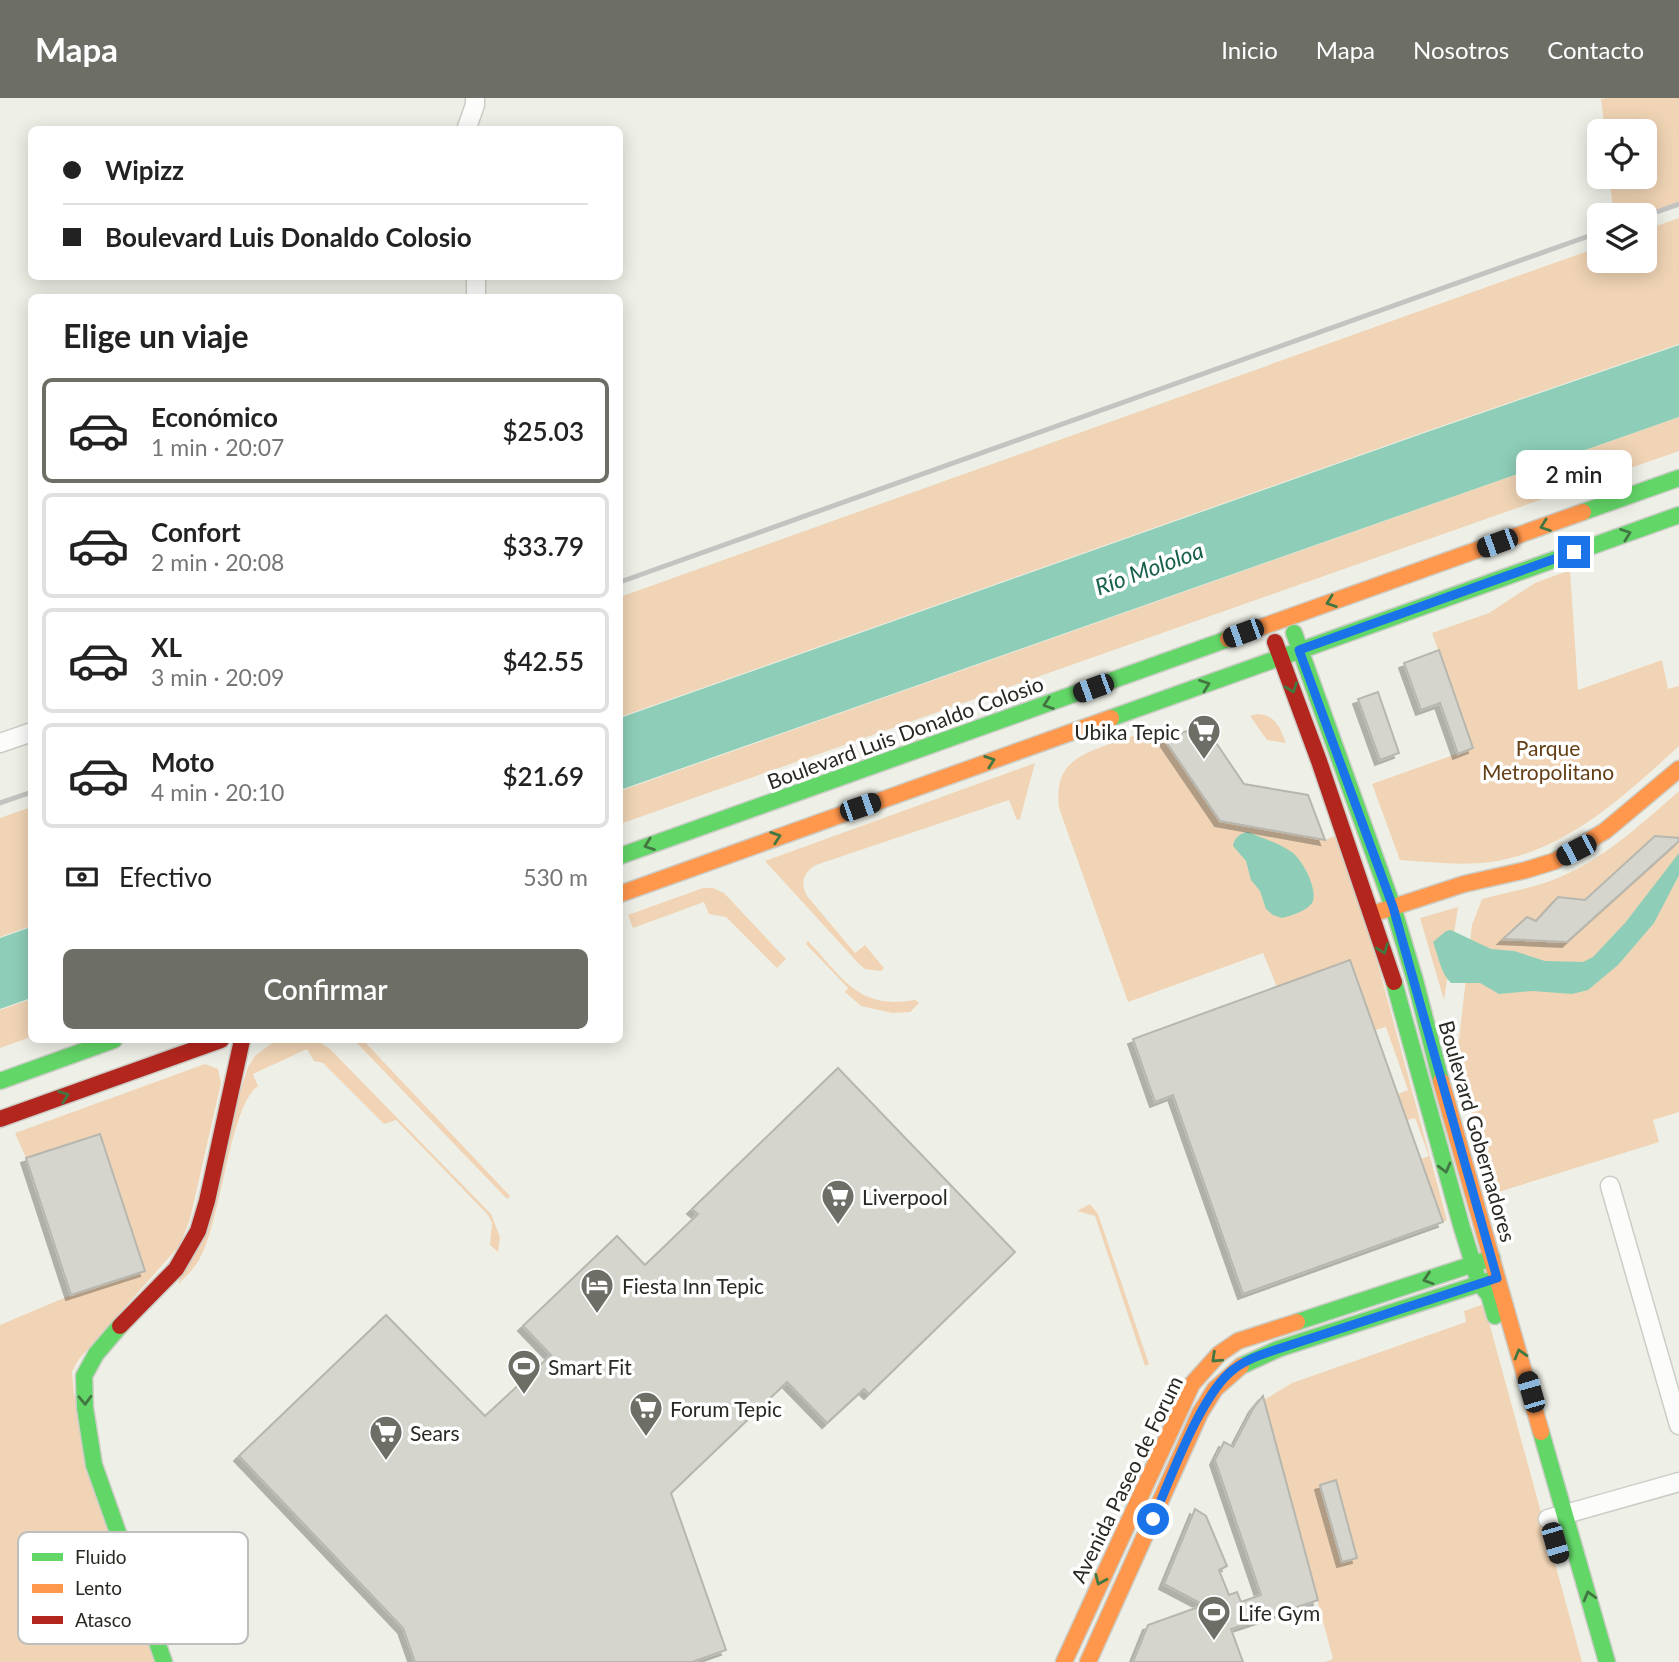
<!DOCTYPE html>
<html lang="es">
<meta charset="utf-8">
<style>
body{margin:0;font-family:Lato,sans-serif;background:#f6f6f6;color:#222;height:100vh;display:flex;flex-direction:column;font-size:26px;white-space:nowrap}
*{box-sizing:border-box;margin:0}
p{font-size:23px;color:#767676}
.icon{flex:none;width:38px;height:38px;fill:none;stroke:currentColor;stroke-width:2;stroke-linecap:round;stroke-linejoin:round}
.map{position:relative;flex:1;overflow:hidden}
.drawer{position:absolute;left:28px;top:196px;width:595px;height:749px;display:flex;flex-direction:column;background:#fff;border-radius:10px;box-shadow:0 4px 18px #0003}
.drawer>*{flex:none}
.hud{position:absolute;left:28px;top:28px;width:595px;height:154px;border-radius:10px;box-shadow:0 4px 18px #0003;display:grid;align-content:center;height:154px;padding:0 35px;background:#fff}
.controls{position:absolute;left:1587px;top:21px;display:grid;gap:14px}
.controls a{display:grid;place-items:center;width:70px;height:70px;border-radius:10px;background:#fff;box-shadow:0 4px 18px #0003;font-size:35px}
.end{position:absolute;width:32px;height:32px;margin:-16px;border:9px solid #1a73e8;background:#fff;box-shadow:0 0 0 4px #fff}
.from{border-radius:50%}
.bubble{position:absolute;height:49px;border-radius:10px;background:#fff;box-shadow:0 4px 18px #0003;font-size:23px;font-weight:600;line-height:49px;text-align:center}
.car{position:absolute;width:21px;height:42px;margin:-21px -10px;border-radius:9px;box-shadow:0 0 5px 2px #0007;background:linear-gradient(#222 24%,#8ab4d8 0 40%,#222 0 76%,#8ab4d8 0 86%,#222 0)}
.hud b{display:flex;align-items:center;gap:24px;height:66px;font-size:26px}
.hud b+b{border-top:2px solid #e0e0e0}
.hud i{width:18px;height:18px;background:#222}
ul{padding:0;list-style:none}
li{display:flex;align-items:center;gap:21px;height:105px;margin:0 14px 10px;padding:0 21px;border:4px solid #e0e0e0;border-radius:10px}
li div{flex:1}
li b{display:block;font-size:26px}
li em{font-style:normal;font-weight:600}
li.current{border-color:#6d6f67}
li>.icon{width:63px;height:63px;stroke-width:1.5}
h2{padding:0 35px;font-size:32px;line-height:84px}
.pay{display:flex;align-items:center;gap:18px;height:77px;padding:0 35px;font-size:26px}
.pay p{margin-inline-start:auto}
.action{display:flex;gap:14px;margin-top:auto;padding:14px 35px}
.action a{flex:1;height:80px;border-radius:10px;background:#6d6f67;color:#fff;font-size:28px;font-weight:600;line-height:80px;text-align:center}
header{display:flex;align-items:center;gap:42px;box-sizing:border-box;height:98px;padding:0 35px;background:#6d6f67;color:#fff}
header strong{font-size:33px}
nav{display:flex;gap:38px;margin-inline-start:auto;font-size:24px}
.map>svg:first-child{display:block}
</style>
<header>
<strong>Mapa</strong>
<nav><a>Inicio</a><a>Mapa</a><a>Nosotros</a><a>Contacto</a></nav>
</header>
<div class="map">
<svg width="1679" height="1564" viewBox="0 0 1679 1564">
<defs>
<filter id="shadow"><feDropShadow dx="-5" dy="5" stdDeviation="0" flood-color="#0004"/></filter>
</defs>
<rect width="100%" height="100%" fill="#eef0e7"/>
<path fill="#f0d4b5" d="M1607 0H1679V105L1645 118 1614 117 1609 79H1645V33H1605L1601 1Z
M1679 120V246L1427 333 620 619V499L1599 149 1600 163H1645V132Z
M1679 319V353L620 726V693Z
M1570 472 1578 592 1662 562 1668 591 1679 588V648C1625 697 1567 753 1491 764 1461 768 1429 764 1400 762L1372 686 1473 650 1432 535 1489 515 1535 485Z
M1257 616C1276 617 1280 630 1286 645L1267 642 1250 618Z
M1160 628 1164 641 1220 723 1325 742 1335 738 1373 848 1447 1122 1443 1124 1421 1061 1429 1058 1415 1020 1407 1022 1398 996 1408 992 1386 929 1375 932 1350 863 1277 889 1263 855 1128 904 1059 710C1054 667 1076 658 1112 645 1128 640 1144 634 1160 628Z
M1035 665 1020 721 1017 722 1009 702 816 767C803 774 800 786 807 798L855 855 865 847 884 870 881 873 865 871 859 866 765 763Z
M1679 693V1014L1653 1022 1659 1044 1492 1096 1457 959 1472 827 1482 801C1504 795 1528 791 1550 783 1600 765 1640 727 1679 693Z
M31 709V828L0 839V720Z
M703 790H713L724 795 786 861 777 870 726 819 709 816 704 804 633 830 628 817Z
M1458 809 1444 902 1420 820Z
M808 843C844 881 858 912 915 902L919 905 910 914 892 915 861 908 845 894 848 890 806 846Z
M31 901V939L0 950V912Z
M276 942H316L330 951 491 1116 500 1139 498 1154 490 1147 492 1125 488 1117 396 1022 384 1026 323 965 314 963 307 951 253 976 258 988C229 1009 222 1123 199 1162 194 1171 185 1179 178 1187L248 969 255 958Z
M354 942H363L510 1098 507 1101Z
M205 966 218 971 221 985 190 1121 180 1147 79 1261 72 1274 74 1296 159 1564H0V1227L71 1197 145 1172 100 1036 26 1060 15 1035Z
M1090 1106 1098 1116 1149 1266 1145 1268 1095 1118 1077 1113Z
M1484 1206 1582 1564H1325L1333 1561 1264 1302 1292 1285 1466 1224 1464 1213Z"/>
<path fill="#8eceb8" d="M1679 247V319L620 692V620L1427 334Z
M1248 734C1264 741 1279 745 1293 755 1303 763 1319 793 1312 805 1307 813 1290 818 1282 820L1273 817 1266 811 1260 793 1251 782 1246 763 1233 748C1234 740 1240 735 1248 734Z
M1679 755V777L1654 825 1618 867 1588 892 1572 896 1533 893 1499 896 1480 885H1451C1441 876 1438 857 1433 844L1446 833 1451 832 1491 851 1514 853 1545 863 1583 864 1593 859 1625 825Z
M31 829V900L0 911V840Z"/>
<path fill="#d5d5ce" stroke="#b7b7af" stroke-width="2" filter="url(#shadow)" d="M1439 552 1473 650 1458 656 1440 605 1421 612 1404 565Z
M1378 594 1399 655 1380 662 1358 601Z
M1204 627 1244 686 1308 697 1325 742 1220 723 1164 641Z
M1655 738 1679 740V743L1567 844 1503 841 1527 819 1536 823 1558 799 1585 802Z
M1350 862 1443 1124 1243 1196 1173 997 1155 1004 1133 941Z
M838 970 1015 1154 869 1296 864 1291 827 1325 787 1284 671 1395 726 1552 692 1564H415L403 1530 239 1358 386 1217 485 1318 551 1257 523 1228 617 1138 645 1167 698 1116 692 1111Z
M100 1036 145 1173 71 1197 26 1060Z
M1263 1298 1318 1502 1231 1531 1243 1564H1133L1148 1527 1204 1507 1164 1486 1195 1411 1206 1418 1227 1468 1219 1472 1229 1497 1237 1494 1241 1504 1261 1497 1215 1362 1224 1344 1233 1349 1254 1309Z
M1336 1382 1357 1460 1342 1464 1320 1387Z"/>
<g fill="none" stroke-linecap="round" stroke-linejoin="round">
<defs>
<path id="street" d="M466 32 475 7V0
M476 178V200
M0 645 32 634
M1610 1088 1679 1327
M1548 1421 1679 1384"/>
<path id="fast" d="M1583 414 1679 380
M1294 535 1393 809 1415 882 1441 983
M1111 620 1679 417
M620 758 1228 541
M1394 884 1462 1130 1479 1185 1489 1197 1495 1218
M0 983 114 942
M1297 1224 1492 1160
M120 1228 96 1256 84 1278 85 1310 94 1367 164 1564
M1241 1268 1278 1251 1497 1180
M1541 1334 1607 1564"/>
<path id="slow" d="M1228 541 1583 414
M620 796 1111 620
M1375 815 1464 786 1526 772 1555 763 1605 733 1679 671
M1441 983 1541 1334
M1064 1564 1192 1286 1219 1256 1238 1243 1297 1224
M1088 1564 1200 1315 1215 1291 1241 1268"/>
<path id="jam" d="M1275 544 1319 663 1394 884
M0 1021 221 942
M120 1228 176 1171 198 1133 207 1103 242 942"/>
</defs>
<use href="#street" stroke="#cbcdc6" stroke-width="21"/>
<use href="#fast" stroke="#cbcdc6" stroke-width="19"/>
<use href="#slow" stroke="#cbcdc6" stroke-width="19"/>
<use href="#jam" stroke="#cbcdc6" stroke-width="19"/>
<use href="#street" stroke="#fcfdfb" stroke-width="18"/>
<use href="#fast" stroke="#63d668" stroke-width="16"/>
<use href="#slow" stroke="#ff974d" stroke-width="16"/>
<use href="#jam" stroke="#b3261e" stroke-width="16"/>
<path stroke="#c3c4c1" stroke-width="5" d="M1645 118 1679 106
M620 484 1600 134
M0 705 32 694"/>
</g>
<defs><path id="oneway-chevron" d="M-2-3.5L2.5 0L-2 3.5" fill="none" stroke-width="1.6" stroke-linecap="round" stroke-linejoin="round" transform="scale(1.75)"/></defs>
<g stroke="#427742">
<use href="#oneway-chevron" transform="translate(1545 428) rotate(160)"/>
<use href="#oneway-chevron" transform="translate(1626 436) rotate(-20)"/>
<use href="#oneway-chevron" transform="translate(1331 504) rotate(160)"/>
<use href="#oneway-chevron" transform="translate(1205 587) rotate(-20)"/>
<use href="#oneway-chevron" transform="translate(1292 590) rotate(70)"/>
<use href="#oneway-chevron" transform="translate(1048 606) rotate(160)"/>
<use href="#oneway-chevron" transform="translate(990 663) rotate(-19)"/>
<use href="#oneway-chevron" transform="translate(776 739) rotate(-19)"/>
<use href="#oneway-chevron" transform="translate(649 747) rotate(160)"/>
<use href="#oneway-chevron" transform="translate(1383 851) rotate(69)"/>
<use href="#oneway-chevron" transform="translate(64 998) rotate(-20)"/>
<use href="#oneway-chevron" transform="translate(1445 1070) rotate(75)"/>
<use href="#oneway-chevron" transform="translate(1428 1181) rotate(162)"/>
<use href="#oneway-chevron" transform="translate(1520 1256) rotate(-106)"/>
<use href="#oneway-chevron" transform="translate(1216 1260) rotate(137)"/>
<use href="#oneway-chevron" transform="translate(85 1302) rotate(88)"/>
<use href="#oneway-chevron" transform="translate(1100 1482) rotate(114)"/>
<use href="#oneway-chevron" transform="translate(1589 1498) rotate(-106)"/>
</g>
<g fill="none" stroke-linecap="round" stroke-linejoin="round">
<path stroke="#1a73e8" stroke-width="9" d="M1153 1421C1170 1382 1201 1295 1234 1271 1247 1261 1263 1256 1278 1251L1497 1180 1393 809 1299 552 1574 454"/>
</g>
<defs>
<symbol id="supermarket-pin" viewBox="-11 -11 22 30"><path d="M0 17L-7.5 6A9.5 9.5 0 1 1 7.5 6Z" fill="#6d6f67" stroke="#fff"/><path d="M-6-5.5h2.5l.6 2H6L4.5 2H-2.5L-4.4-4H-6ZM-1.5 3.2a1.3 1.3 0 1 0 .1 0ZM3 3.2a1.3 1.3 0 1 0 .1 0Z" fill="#fff"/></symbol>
<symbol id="hotel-pin" viewBox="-11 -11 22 30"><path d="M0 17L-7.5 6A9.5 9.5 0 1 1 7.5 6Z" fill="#6d6f67" stroke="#fff"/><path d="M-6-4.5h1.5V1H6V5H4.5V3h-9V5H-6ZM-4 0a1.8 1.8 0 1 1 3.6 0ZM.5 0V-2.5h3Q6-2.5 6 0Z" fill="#fff"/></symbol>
<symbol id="stadium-pin" viewBox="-11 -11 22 30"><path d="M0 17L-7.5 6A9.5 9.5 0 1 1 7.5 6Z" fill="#6d6f67" stroke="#fff"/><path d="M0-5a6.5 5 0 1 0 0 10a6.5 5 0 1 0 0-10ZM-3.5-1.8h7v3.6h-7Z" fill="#fff"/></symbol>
</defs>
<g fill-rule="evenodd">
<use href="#supermarket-pin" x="1185" y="614" width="38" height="52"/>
<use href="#supermarket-pin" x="819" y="1079" width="38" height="52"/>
<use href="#hotel-pin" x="578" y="1168" width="38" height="52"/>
<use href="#stadium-pin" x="505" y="1249" width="38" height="52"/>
<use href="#supermarket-pin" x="627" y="1291" width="38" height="52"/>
<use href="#supermarket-pin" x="367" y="1315" width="38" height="52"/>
<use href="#stadium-pin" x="1195" y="1495" width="38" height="52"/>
</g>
<g text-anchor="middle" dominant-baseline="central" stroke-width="7" stroke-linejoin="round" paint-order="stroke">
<g font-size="21" fill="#272922" stroke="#fff" text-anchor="start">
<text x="1180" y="633" text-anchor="end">Ubika Tepic</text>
<text x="862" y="1098">Liverpool</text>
<text x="622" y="1187">Fiesta Inn Tepic</text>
<text x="548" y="1268">Smart Fit</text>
<text x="670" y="1310">Forum Tepic</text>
<text x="410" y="1334">Sears</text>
<text x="1238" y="1514">Life Gym</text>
</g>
<g font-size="21" fill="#272922" stroke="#fff">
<text transform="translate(905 634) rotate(-20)">Boulevard Luis Donaldo Colosio</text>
<text transform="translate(1478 1033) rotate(74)">Boulevard Gobernadores</text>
<text transform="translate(1126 1381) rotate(-64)">Avenida Paseo de Forum</text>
</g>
<g font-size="21" fill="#643e14" stroke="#fff">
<text x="1548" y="649">Parque<tspan x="1548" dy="24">Metropolitano</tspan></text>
</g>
<g font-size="23" font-style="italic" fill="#18604c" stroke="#fff">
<text transform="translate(1149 470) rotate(-20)">Río Mololoa</text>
</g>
</g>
<rect x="18" y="1434" width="230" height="112" rx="10" fill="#fff" stroke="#bebfbd" stroke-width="2"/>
<rect x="32" y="1455" width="31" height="8" fill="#63d668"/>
<rect x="32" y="1486" width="31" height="9" fill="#ff974d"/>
<rect x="32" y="1518" width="31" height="8" fill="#b3261e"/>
<g font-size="19" fill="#272922">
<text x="75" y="1466">Fluido</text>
<text x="75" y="1497">Lento</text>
<text x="75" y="1529">Atasco</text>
</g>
</svg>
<div class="controls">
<a><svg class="icon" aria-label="locate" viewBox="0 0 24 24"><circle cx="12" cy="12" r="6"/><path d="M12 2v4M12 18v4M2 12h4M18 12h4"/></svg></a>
<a><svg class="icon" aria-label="layers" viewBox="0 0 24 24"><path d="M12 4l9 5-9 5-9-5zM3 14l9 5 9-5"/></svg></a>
</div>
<i class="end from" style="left:1153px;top:1421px"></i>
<i class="end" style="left:1574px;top:454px"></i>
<div class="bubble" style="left:1516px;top:352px;width:116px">2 min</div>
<i class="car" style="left:1497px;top:445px;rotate:250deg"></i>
<i class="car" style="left:1243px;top:535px;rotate:250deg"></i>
<i class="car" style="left:1093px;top:590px;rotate:250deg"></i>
<i class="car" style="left:860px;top:709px;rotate:71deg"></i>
<i class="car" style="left:1576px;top:752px;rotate:243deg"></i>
<i class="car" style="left:1531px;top:1294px;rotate:344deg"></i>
<i class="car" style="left:1555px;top:1445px;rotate:164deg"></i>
<div class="hud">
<b><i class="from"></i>Wipizz</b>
<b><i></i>Boulevard Luis Donaldo Colosio</b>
</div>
<section class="drawer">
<h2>Elige un viaje</h2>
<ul>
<li class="current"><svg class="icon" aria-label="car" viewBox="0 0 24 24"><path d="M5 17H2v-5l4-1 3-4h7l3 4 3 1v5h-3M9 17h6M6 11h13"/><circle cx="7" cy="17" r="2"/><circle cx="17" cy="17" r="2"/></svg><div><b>Económico</b><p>1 min · 20:07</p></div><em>$25.03</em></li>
<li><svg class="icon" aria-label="car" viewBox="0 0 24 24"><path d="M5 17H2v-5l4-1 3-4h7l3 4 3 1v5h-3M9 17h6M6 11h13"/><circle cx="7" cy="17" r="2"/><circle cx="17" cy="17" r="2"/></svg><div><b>Confort</b><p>2 min · 20:08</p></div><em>$33.79</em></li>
<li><svg class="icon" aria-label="car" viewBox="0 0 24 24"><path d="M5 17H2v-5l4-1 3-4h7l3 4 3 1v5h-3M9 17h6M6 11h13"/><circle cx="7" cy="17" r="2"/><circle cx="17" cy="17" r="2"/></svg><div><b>XL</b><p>3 min · 20:09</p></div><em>$42.55</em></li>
<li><svg class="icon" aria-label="car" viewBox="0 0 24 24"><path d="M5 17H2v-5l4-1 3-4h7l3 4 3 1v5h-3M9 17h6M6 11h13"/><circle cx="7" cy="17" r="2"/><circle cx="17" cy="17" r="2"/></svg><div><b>Moto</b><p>4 min · 20:10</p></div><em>$21.69</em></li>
</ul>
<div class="pay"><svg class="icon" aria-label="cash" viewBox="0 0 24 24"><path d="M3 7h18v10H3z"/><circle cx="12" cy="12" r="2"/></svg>Efectivo<p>530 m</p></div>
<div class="action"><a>Confirmar</a></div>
</section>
</div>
